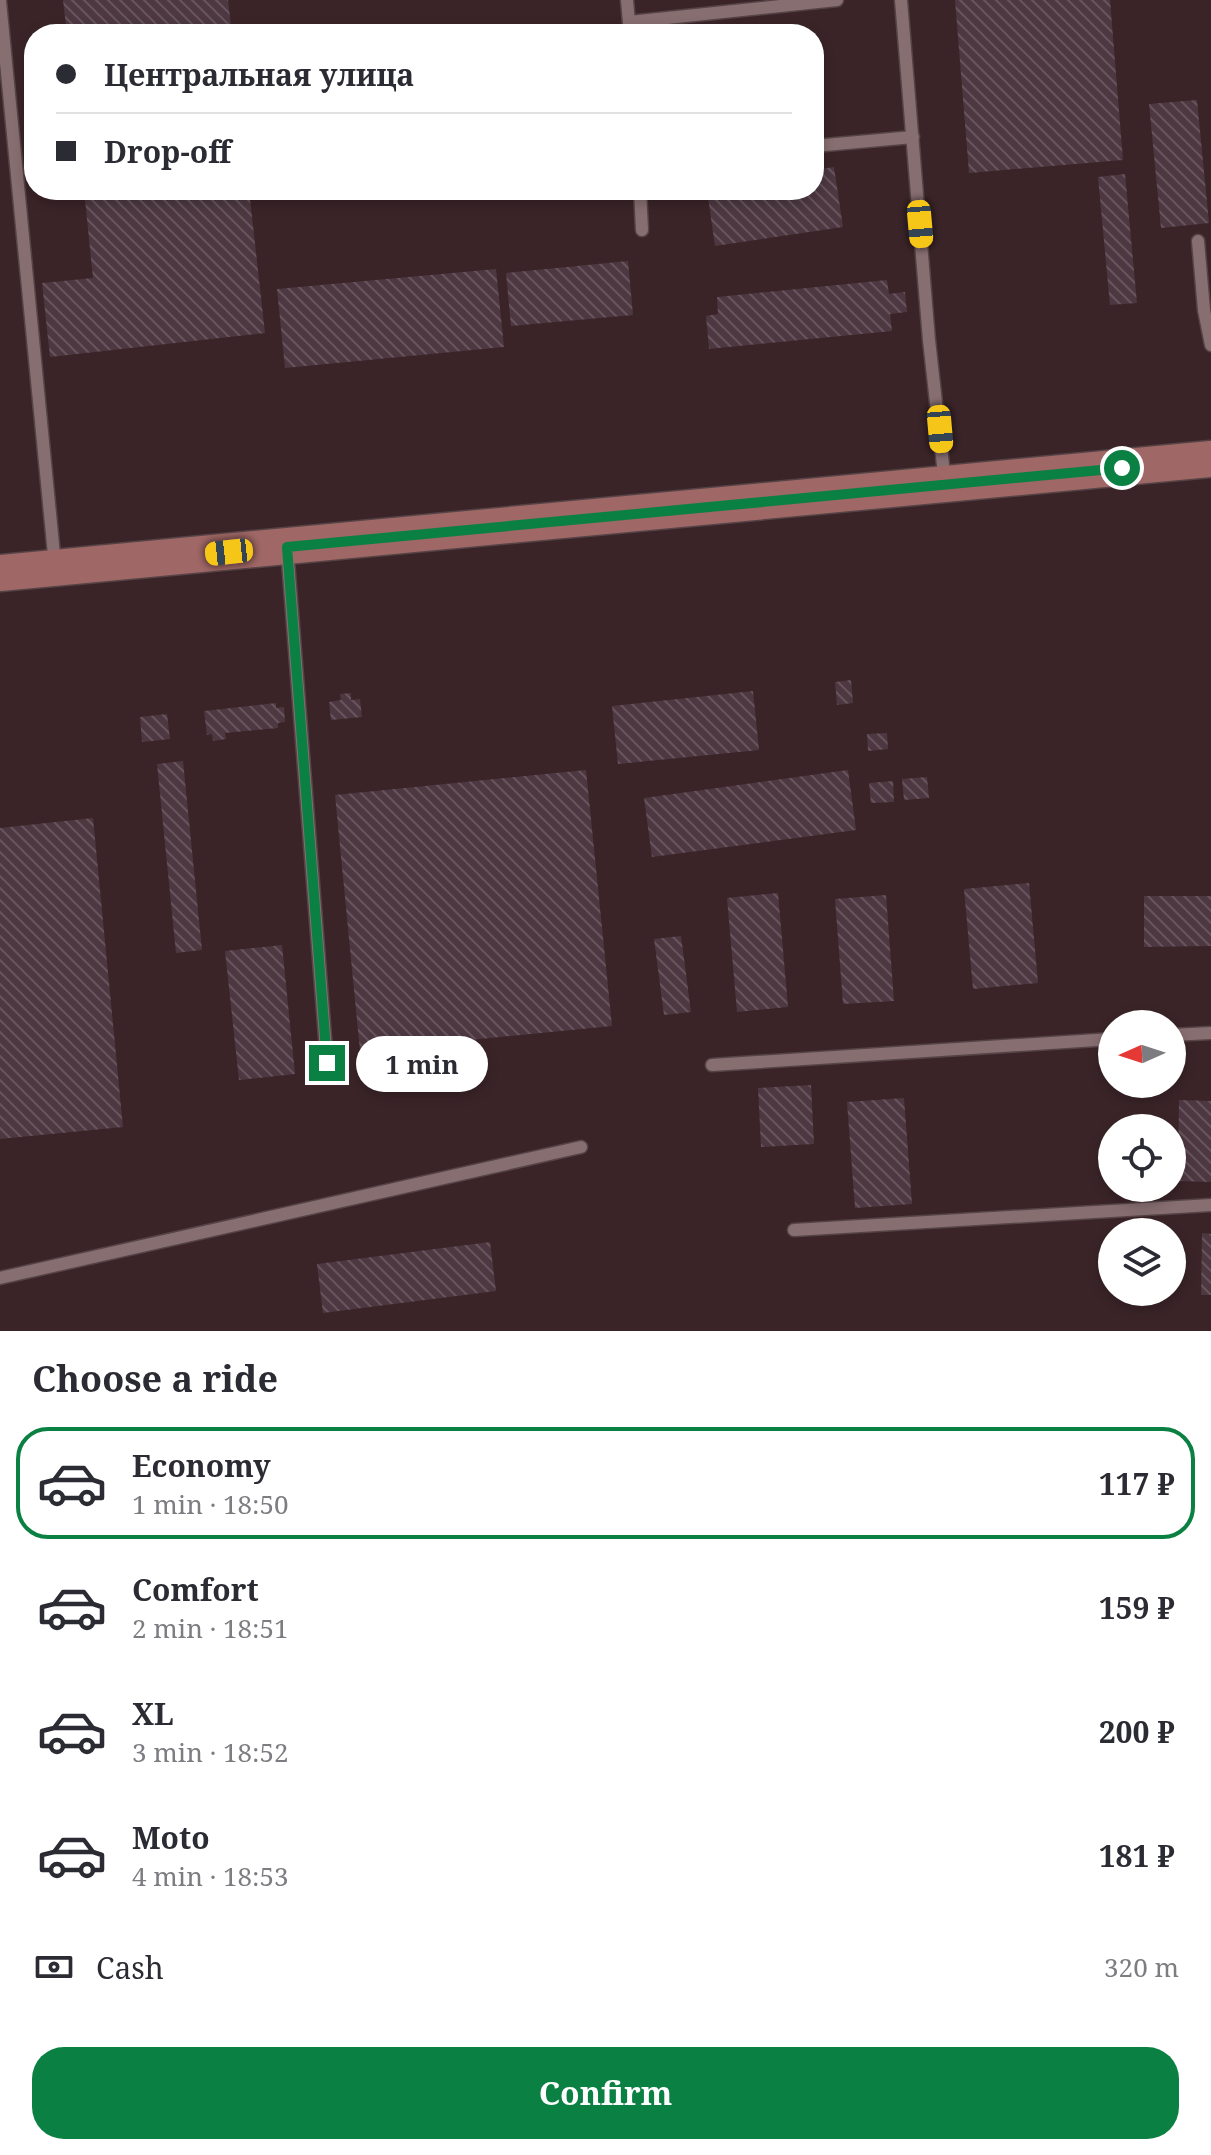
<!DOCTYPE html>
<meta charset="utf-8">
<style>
body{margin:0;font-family:"Noto Serif",serif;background:#f2f2f3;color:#2b2b33;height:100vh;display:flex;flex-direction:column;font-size:30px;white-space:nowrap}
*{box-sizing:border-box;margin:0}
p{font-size:26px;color:#7c7c81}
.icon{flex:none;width:44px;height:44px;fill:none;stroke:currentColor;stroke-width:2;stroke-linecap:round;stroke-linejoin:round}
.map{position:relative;height:1331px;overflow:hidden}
.sheet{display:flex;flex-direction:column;background:#fff;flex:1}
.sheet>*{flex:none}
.hud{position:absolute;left:24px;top:24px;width:800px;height:176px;border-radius:32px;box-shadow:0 4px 12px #0003;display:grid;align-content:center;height:176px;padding:0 32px;background:#fff}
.needle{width:52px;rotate:267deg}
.buttons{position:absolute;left:1098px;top:1010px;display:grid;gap:16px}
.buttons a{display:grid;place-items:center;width:88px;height:88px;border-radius:50%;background:#fff;box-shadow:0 4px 12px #0003;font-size:40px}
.end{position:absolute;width:36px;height:36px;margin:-18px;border:10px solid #0b8043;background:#fff;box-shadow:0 0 0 4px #fff}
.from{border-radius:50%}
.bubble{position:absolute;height:56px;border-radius:28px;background:#fff;box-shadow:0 4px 12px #0003;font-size:26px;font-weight:700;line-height:56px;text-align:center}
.car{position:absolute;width:24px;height:48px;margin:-24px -12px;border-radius:10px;box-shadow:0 0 6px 2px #0007;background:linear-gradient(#f5c518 24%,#345 0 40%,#f5c518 0 76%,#345 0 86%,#f5c518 0)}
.hud b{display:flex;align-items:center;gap:28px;height:76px;font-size:30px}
.hud b+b{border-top:2px solid #e1e1e2}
.hud i{width:20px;height:20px;background:#2b2b33}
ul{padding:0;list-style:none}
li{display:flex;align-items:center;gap:24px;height:112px;margin:0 16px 12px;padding:0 16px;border:4px solid transparent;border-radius:32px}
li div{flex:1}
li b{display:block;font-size:30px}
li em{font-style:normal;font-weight:700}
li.selected{border-color:#0b8043}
li>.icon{width:72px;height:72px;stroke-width:1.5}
h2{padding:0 32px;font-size:36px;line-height:96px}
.pay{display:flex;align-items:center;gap:20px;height:88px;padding:0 32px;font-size:30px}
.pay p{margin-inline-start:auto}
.action{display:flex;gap:16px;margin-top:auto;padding:16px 32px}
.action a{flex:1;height:92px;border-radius:32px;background:#0b8043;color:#fff;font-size:32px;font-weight:700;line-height:92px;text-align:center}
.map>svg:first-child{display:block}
</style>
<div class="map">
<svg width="1211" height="1331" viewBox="0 0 1211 1331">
<defs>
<pattern id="building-back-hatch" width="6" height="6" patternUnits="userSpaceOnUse" patternTransform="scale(2)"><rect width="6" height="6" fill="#4d3841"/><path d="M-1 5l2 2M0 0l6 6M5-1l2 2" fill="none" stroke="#67545c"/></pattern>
</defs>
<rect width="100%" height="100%" fill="#3a2428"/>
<path fill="url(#building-back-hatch)" d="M63 0H228L232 34H67Z
M955 0H1110L1123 160 969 173Z
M814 60 822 102 814 103Z
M1197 100 1209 223 1161 228 1149 104Z
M834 167 843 227 715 246 707 190H814V170Z
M1125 174 1137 303 1110 305 1098 177Z
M84 190H249L265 333 50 357 42 283 93 278Z
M628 261 633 315 511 326 506 273Z
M496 269 504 347 285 368 277 289Z
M887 280 889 294 905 292 907 312 890 314 892 331 709 349 706 316 718 314 717 297Z
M851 680 853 703 837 705 835 682Z
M753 691 759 750 618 764 612 706Z
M351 693V700L360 699 362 717 331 720 329 702 341 700 340 694Z
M276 703V708L284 707 285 722 278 723V728L225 733 226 739 213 741 212 734 207 735 204 711Z
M167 714 170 739 142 742 140 717Z
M887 733 888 749 868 751 867 734Z
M183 761 202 950 176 953 157 764Z
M586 770 612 1026 360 1051 335 795Z
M848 770 856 830 652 857 644 798Z
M927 777 929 798 904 800 902 779Z
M893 781 894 802 871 803 869 783Z
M93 818 123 1127 0 1139V828Z
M1029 883 1038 983 973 989 964 889Z
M778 893 788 1007 737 1012 727 898Z
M886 895 894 1001 843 1004 835 899Z
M1144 896H1211V946L1144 947Z
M681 936 691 1012 664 1015 654 939Z
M282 945 295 1074 239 1080 225 951Z
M811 1085 814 1144 761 1147 758 1088Z
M904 1098 912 1204 855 1208 847 1102Z
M1179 1100 1211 1101V1182L1178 1181Z
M1202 1233 1211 1234V1295H1201Z
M490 1242 496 1291 323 1313 317 1264Z"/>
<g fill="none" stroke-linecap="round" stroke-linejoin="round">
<defs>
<path id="lane" d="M627 0 630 34
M901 0 929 340 945 483
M0 1 55 565
M629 22 837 0
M814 146 913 137
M640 190 642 230
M1198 241 1204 310 1211 345
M287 548 327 1063
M1172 1035 1211 1033
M712 1065 1112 1039
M794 1230 1211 1205
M0 1278 581 1147"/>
<path id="secondary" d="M0 573 1211 459"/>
</defs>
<use href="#lane" stroke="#554346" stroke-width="15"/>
<use href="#secondary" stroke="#554346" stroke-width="39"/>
<use href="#lane" stroke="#876e71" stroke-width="12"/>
<use href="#secondary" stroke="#9f6765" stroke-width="36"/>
</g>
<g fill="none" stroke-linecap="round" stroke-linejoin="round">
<path stroke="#0b8043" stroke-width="10" d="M327 1063 287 547 1122 468"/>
</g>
</svg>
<div class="buttons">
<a><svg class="needle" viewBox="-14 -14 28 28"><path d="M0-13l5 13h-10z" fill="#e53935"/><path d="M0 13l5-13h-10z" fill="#7c7c81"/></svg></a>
<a><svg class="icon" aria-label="locate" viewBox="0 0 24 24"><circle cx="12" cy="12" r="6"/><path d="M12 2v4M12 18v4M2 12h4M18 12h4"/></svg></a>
<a><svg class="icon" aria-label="layers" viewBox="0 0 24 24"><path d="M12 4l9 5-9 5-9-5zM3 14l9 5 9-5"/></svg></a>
</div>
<i class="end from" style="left:1122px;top:468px"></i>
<i class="end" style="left:327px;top:1063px"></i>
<div class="bubble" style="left:356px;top:1036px;width:132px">1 min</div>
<i class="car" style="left:920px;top:224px;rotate:175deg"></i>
<i class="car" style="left:940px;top:429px;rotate:175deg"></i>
<i class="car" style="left:229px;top:552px;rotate:264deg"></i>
<div class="hud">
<b><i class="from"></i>Центральная улица</b>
<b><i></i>Drop-off</b>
</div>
</div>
<section class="sheet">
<h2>Choose a ride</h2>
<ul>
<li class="selected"><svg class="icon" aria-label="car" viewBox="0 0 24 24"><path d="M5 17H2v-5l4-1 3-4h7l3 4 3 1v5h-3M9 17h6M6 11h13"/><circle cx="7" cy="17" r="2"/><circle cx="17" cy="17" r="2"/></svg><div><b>Economy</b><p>1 min · 18:50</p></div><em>117 ₽</em></li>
<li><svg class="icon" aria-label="car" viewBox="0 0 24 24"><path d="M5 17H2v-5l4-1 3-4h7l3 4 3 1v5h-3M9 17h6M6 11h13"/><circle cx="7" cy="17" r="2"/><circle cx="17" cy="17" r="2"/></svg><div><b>Comfort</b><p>2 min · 18:51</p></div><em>159 ₽</em></li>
<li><svg class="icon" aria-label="car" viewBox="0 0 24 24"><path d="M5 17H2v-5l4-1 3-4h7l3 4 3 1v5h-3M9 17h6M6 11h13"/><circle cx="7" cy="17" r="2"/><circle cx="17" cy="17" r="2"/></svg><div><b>XL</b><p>3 min · 18:52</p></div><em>200 ₽</em></li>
<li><svg class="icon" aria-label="car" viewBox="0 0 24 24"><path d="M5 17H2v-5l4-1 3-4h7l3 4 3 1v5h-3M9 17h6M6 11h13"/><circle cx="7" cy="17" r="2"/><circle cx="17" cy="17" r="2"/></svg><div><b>Moto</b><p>4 min · 18:53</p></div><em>181 ₽</em></li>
</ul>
<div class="pay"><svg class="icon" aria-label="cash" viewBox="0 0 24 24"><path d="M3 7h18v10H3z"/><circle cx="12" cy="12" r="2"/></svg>Cash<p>320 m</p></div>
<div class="action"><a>Confirm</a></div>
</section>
